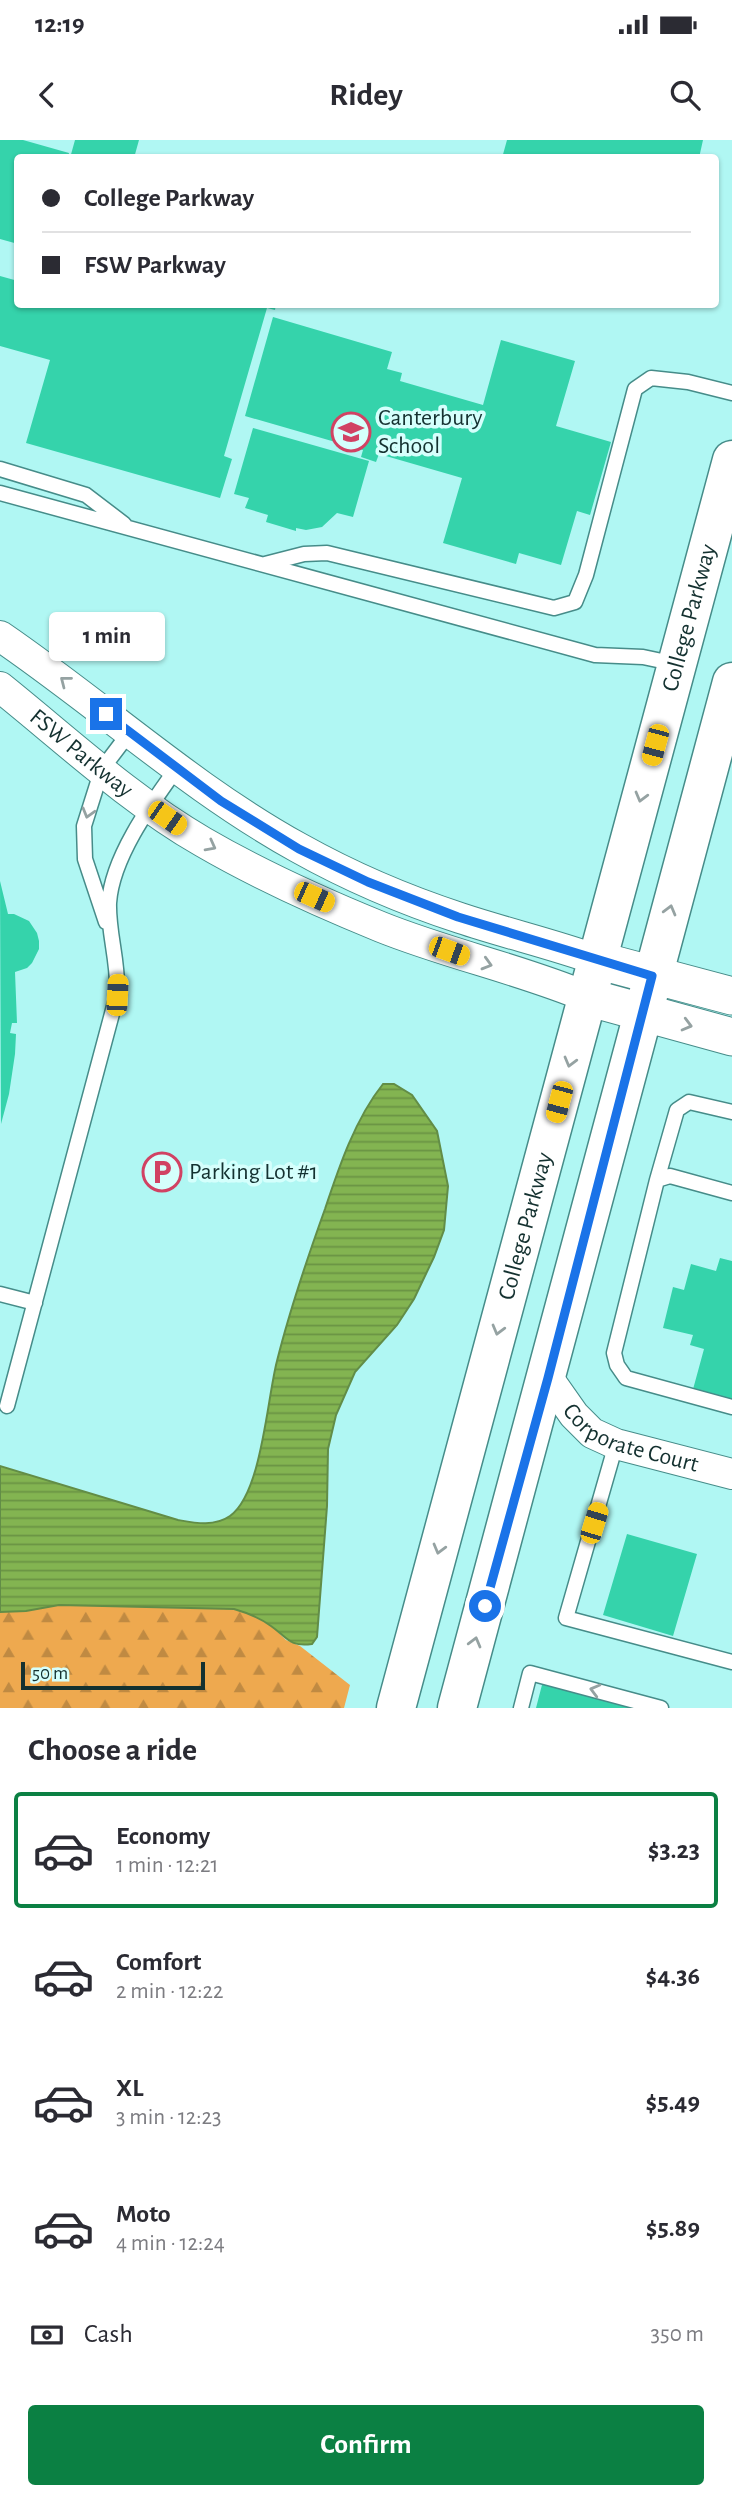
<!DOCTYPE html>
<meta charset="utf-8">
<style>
body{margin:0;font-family:"Alegreya Sans",sans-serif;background:#f2f2f3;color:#2b2b33;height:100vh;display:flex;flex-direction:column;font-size:26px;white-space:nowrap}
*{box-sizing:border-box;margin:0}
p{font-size:23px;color:#7c7c81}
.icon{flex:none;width:38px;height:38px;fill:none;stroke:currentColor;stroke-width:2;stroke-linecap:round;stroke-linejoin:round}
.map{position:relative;height:1568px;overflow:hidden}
.details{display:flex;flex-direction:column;background:#fff;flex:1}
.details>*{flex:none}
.top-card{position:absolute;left:14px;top:14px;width:705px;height:154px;border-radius:7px;box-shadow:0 2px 5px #0004;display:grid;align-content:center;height:154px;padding:0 28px;background:#fff}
.scale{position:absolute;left:21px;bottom:18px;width:184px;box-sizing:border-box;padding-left:7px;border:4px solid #143130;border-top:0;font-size:19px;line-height:24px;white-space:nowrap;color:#143130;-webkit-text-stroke:5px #d5fffc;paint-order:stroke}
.end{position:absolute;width:32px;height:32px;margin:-16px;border:9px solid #1a73e8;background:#fff;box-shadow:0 0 0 4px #fff}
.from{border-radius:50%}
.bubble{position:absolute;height:49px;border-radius:7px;background:#fff;box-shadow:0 2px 5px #0004;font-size:23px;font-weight:700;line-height:49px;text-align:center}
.car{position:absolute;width:21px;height:42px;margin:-21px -10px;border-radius:9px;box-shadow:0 0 5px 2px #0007;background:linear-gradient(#f5c518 24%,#345 0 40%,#f5c518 0 76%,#345 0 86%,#f5c518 0)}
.top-card b{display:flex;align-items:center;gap:24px;height:66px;font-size:26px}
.top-card b+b{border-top:2px solid #e1e1e2}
.top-card i{width:18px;height:18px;background:#2b2b33}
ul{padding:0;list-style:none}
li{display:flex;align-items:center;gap:21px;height:116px;margin:0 14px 10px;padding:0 14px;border:4px solid transparent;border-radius:7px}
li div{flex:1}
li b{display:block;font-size:26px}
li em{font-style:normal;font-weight:700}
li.active{border-color:#0b8043}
li>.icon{width:63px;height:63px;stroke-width:1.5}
h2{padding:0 28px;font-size:32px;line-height:84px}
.pay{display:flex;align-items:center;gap:18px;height:77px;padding:0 28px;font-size:26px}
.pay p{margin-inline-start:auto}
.cta{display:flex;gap:14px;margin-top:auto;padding:14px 28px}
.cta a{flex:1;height:80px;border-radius:7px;background:#0b8043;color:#fff;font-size:28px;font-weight:700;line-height:80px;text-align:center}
.status{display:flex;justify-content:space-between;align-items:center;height:49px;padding:0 35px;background:#fff;direction:ltr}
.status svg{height:19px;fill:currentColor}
header{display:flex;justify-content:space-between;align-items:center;height:91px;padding:0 28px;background:#fff;font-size:32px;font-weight:700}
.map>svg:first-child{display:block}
</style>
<div class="status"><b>12:19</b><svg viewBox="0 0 49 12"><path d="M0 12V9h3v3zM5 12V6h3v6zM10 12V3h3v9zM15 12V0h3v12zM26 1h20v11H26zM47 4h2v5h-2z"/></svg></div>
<header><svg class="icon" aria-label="back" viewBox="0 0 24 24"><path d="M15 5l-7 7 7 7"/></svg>Ridey<svg class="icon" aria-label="search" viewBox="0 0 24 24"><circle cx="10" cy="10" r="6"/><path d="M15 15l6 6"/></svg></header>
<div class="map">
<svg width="732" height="1568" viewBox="0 0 732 1568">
<defs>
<pattern id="forest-firs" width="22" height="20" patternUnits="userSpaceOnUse" patternTransform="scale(1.75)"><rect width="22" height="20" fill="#eea94f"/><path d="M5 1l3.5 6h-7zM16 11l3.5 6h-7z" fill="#c08a42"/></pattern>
<pattern id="water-rules" width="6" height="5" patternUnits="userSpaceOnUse" patternTransform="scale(1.75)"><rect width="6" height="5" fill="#83b451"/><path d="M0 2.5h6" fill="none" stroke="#6a9344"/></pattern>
</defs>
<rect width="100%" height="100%" fill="#b0f7f3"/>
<path fill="url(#forest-firs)" d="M59 1465 234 1469 253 1475 274 1488 286 1500 300 1506 350 1545 344 1568H0V1472L26 1471Z"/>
<path fill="url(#water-rules)" stroke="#628d47" stroke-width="2" d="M383 944H394L412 955 437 991 448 1046 444 1090 434 1117 414 1159 397 1185 355 1232 336 1275 328 1309 327 1366 317 1497 312 1504C289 1507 288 1498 271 1486 260 1478 248 1473 234 1469L59 1465 26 1471 0 1472V1326L178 1380C195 1383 214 1387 230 1376 262 1353 267 1259 277 1221 290 1169 307 1119 325 1069 339 1027 355 979 383 944Z"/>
<path fill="#35d3ab" d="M0 0H23L69 13 68 18H18V104L0 99Z
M75 0H139L134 18H70Z
M507 0H703L699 18H502Z
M0 136 18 141V164H276L275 170 267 168 224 316 232 319 220 358 26 303 50 220 0 206Z
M273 177 392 212 387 229 402 233 400 241 483 265 501 200 575 221 556 286 611 302 590 375 577 371 561 425 519 413 516 424 443 403 462 338 379 314 376 322 361 317 363 310 245 276Z
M253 288 369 321 353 377 337 373 322 387 306 390 296 388V391L266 382 268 375 245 368 249 358 234 354Z
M0 741 8 774H14L29 781 37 793 39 801V809L32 823 27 828 15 832 17 883H12L10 893 16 894 15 914 9 954 1 984Z
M720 1118 732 1121V1263L692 1253 704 1209 690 1205 693 1195 663 1188 673 1147 684 1150 691 1124 716 1131Z
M627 1394 697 1414 673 1496 603 1475Z
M543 1541 641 1568H536Z"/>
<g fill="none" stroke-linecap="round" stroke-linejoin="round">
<defs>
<path id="service" d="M0 329 86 355 124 384
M0 353 595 515 643 517 676 524
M265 424 304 414 327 413 554 468 575 462 586 435 635 249 651 238 688 242 732 253
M106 782 85 719 84 686 102 629 130 592
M657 1040 677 970 689 962 732 972
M732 1053 670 1036 657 1040 614 1213 617 1225 626 1238 732 1267
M0 1154 35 1163
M7 1266 117 855C119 823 108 793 109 763 112 717 151 664 177 628
M616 1304 566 1478 732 1522
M521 1568 530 1533 661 1568"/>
<g id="minor">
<path d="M0 496C101 565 192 649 299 708 349 736 405 760 460 778 505 793 552 804 597 820"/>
<path id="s1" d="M0 547C66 600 130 660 203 702 258 734 322 763 381 787 448 814 520 829 587 857"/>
<path id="s2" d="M548 1238 574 1275 592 1293 616 1304 732 1334"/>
</g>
<path id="tertiary" d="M597 820 732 856
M587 857 732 897"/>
<g id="primary">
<path id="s3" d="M396 1568 732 320"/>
<path d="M457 1568C551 1227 639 884 732 542"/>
</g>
</defs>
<use href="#service" stroke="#468c89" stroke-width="17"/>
<use href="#minor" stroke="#468c89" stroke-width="32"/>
<use href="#tertiary" stroke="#468c89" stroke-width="39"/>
<use href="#primary" stroke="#468c89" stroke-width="41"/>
<use href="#service" stroke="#fff" stroke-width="14"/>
<use href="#minor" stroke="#fff" stroke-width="30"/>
<use href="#tertiary" stroke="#fff" stroke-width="37"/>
<use href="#primary" stroke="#fff" stroke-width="38"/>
</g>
<defs><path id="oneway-chevron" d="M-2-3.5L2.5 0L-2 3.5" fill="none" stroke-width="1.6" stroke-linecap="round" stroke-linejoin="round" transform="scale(1.75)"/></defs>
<g stroke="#95a2a2">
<use href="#oneway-chevron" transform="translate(65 541) rotate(-142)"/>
<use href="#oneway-chevron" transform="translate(641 657) rotate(105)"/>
<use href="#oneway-chevron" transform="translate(88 673) rotate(106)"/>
<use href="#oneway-chevron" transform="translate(211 706) rotate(28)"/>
<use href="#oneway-chevron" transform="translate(670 770) rotate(-75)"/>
<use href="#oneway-chevron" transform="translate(487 824) rotate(16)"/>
<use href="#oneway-chevron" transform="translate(687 885) rotate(15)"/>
<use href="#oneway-chevron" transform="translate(570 922) rotate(105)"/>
<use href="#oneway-chevron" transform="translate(498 1190) rotate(105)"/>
<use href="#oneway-chevron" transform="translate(439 1409) rotate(105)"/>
<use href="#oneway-chevron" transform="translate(475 1502) rotate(-75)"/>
<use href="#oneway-chevron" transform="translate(595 1550) rotate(-165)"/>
</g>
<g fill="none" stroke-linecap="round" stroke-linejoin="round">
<path stroke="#1a73e8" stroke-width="9" d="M106 574 221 661 299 709 368 742 458 777 652 836 548 1238 485 1466"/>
</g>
<defs>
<symbol id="school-ring" viewBox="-11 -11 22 22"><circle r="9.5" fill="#d5fffc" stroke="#d14263" stroke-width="1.5"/><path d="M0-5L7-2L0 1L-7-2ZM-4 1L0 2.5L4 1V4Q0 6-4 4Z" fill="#d14263"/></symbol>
<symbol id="parking-ring" viewBox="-11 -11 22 22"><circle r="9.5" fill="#d5fffc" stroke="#d14263" stroke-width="1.5"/><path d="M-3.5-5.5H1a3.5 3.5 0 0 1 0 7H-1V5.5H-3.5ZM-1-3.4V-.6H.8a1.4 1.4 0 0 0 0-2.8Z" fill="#d14263"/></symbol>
</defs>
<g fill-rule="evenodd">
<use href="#school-ring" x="329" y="270" width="44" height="44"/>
<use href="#parking-ring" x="140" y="1010" width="44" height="44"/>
</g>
<g text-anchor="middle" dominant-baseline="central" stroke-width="7" stroke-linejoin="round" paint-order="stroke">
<g font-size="24" fill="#143130" stroke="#d5fffc" text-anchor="start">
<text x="378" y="278">Canterbury<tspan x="378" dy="28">School</tspan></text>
<text x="189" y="1032">Parking Lot #1</text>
</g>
<g font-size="24" fill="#143130" stroke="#d5fffc">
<text stroke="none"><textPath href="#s3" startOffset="1129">College Parkway</textPath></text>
<text stroke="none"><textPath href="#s1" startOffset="105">FSW Parkway</textPath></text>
<text stroke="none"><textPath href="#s3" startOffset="499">College Parkway</textPath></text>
<text stroke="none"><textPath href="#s2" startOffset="108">Corporate Court</textPath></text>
</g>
</g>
</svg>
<div class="scale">50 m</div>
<i class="end from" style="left:485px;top:1466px"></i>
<i class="end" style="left:106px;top:574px"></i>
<div class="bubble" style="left:49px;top:472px;width:116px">1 min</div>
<i class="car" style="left:655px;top:605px;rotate:195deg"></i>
<i class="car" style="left:167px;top:678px;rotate:125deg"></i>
<i class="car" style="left:314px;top:757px;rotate:114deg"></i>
<i class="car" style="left:449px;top:811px;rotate:110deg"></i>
<i class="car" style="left:117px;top:855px;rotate:3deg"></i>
<i class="car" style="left:559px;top:962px;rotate:195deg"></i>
<i class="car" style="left:594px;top:1383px;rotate:17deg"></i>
<div class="top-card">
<b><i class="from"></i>College Parkway</b>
<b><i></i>FSW Parkway</b>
</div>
</div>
<section class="details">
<h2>Choose a ride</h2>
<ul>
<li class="active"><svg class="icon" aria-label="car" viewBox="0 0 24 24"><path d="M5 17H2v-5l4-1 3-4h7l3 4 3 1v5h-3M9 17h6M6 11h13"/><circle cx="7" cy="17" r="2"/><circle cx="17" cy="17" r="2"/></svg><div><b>Economy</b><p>1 min · 12:21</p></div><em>$3.23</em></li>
<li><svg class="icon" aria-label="car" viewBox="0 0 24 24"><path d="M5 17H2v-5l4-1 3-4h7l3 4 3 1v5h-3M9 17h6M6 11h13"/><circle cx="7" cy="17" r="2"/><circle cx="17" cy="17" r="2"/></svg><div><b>Comfort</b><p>2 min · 12:22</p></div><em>$4.36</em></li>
<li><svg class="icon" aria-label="car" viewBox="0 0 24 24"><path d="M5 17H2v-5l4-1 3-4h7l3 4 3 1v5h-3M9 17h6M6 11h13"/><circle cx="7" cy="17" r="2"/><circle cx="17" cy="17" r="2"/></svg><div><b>XL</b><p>3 min · 12:23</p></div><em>$5.49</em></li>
<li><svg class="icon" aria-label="car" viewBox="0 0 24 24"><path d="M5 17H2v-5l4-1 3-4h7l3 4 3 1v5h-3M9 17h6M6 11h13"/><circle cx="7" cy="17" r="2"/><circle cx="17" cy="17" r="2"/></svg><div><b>Moto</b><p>4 min · 12:24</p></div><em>$5.89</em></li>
</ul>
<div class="pay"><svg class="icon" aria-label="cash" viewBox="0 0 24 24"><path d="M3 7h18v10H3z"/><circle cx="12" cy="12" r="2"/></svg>Cash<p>350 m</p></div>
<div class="cta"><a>Confirm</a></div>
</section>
